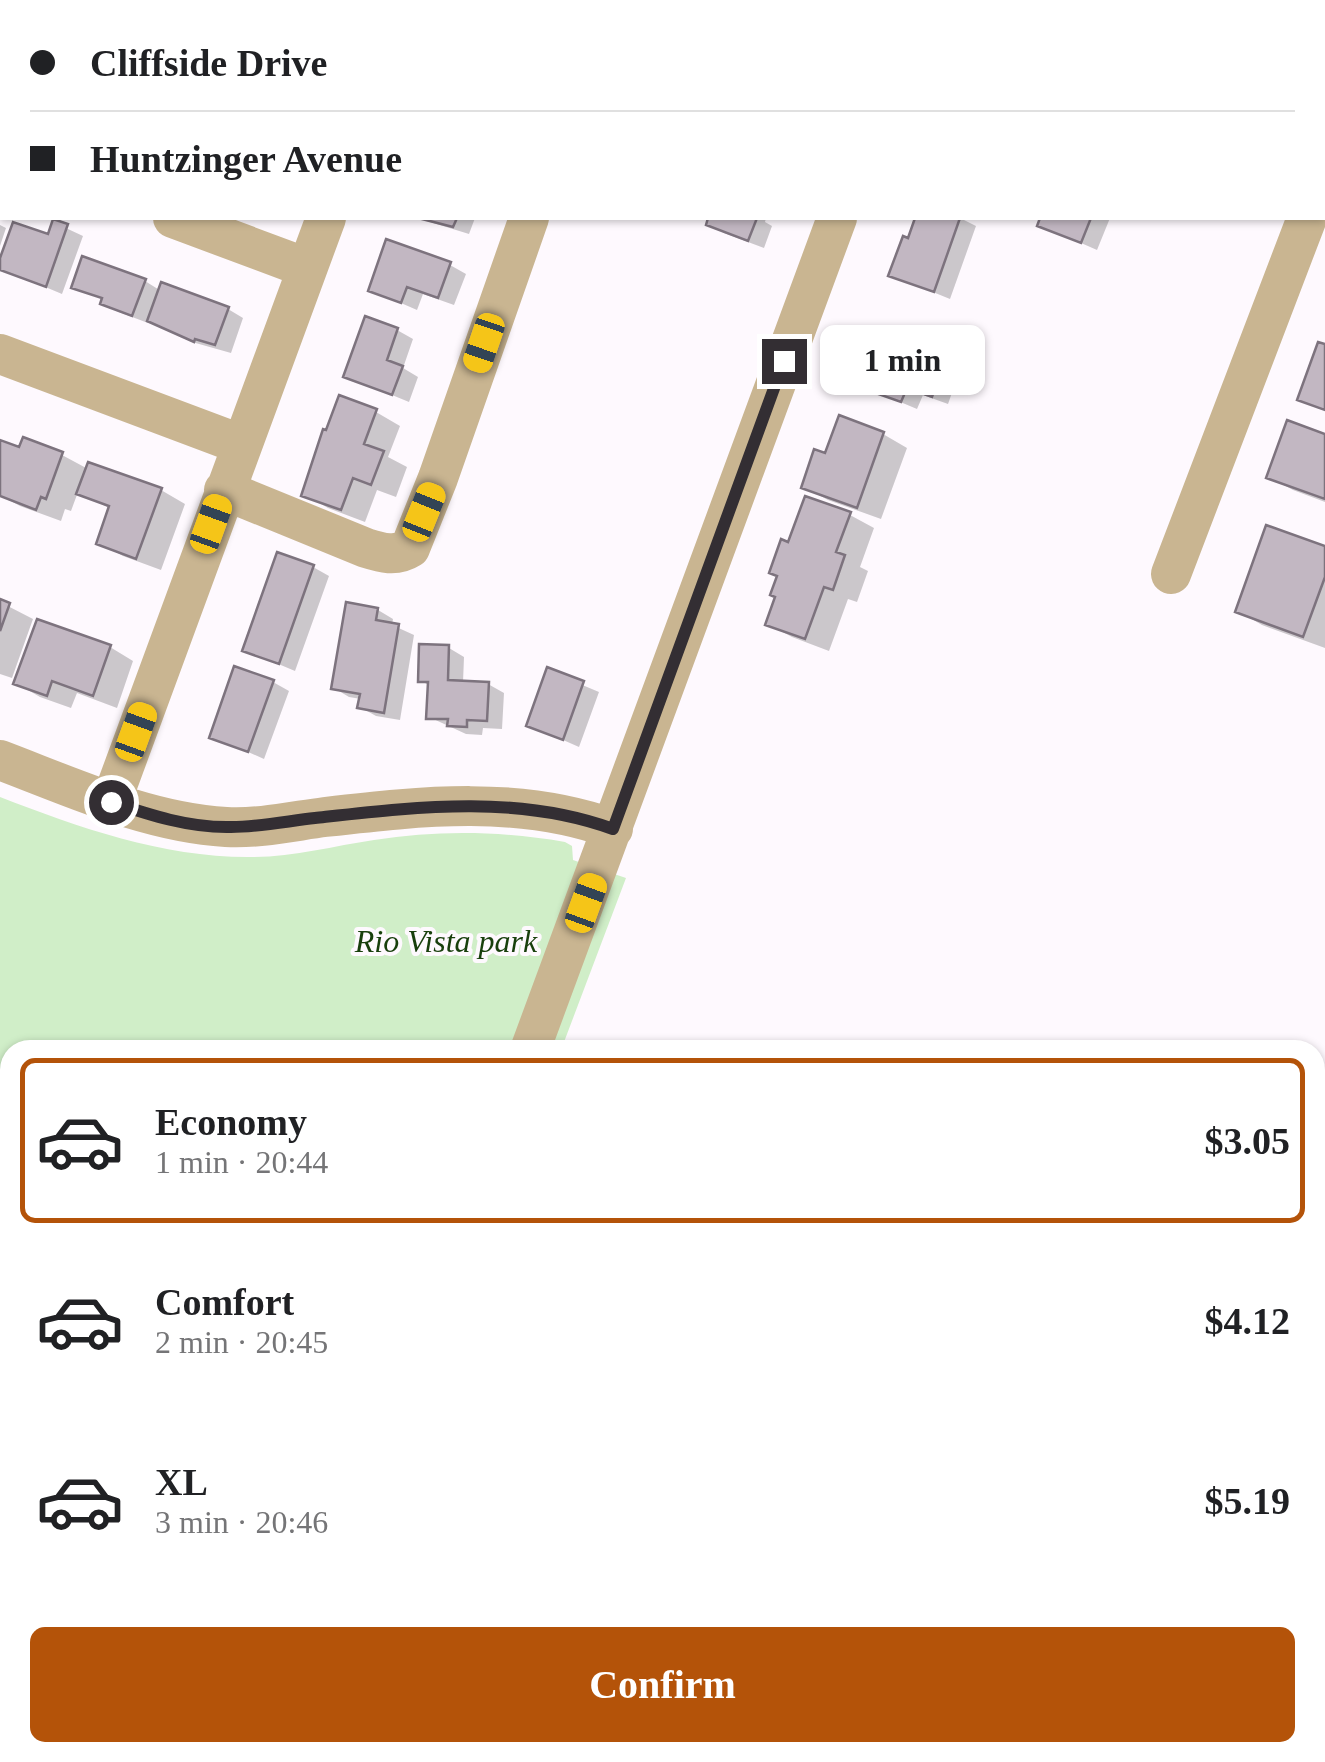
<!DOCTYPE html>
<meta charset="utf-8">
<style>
body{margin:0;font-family:"Times New Roman",serif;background:#f2f2f2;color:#202124;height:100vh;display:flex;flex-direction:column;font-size:38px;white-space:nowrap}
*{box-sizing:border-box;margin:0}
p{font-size:32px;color:#757577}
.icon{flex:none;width:55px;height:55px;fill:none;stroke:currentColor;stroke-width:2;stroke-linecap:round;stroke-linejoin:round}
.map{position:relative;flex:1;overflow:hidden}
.drawer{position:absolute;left:0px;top:1040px;width:1325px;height:722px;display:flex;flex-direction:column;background:#fff;border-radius:30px 30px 0 0;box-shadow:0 2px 8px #0004}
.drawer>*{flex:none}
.hud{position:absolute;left:0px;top:0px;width:1325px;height:220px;box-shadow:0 2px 8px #0004;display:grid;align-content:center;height:220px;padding:0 30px;background:#fff}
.end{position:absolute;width:45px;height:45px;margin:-22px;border:12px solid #332e33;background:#fff;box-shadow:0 0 0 5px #fff}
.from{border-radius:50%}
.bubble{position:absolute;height:70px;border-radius:15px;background:#fff;box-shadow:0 2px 8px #0004;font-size:32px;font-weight:700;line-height:70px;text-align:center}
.car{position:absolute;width:30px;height:60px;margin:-30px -15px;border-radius:12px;box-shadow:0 0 8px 2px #0007;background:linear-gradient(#f5c518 24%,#345 0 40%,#f5c518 0 76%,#345 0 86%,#f5c518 0)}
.hud b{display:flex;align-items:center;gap:35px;height:95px;font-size:38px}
.hud b+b{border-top:2px solid #e0e0e0}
.hud i{width:25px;height:25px;background:#202124}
ul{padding:18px 0 0;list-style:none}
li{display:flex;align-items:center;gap:30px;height:165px;margin:0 20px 15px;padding:0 10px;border:5px solid transparent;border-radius:15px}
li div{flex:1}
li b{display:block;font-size:38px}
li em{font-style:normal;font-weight:700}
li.active{border-color:#b45309}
li>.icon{width:90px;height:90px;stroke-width:1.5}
.action{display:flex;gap:20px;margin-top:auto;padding:20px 30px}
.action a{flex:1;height:115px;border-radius:15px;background:#b45309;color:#fff;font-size:40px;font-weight:700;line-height:115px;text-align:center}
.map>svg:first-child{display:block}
</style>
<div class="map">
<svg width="1325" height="1762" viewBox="0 0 1325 1762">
<rect width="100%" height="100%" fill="#fef9fe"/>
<path fill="#f9f1db" d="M0 1404 10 1406V1752H486L499 1762H0Z
M552 1753H727L723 1762H564Z"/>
<path fill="#d0eec8" d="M0 797C80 828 165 858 252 857 294 857 333 846 374 840 438 830 501 831 565 842L572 846 573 860 626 878 561 1050H10V1406L0 1404Z
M1325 1140V1380L1315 1376V1142Z
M801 1752H1250L1271 1760 1308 1756V1762H797Z
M486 1753H552L564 1762H499Z"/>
<path fill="#0003" d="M486 0H567L485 2Z
M417 218H475L469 234Z
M711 218H766L765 222 772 226 764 248 724 233 709 224Z
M918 218H960L976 226 950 299 891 275Z
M1043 218H1110L1097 250 1040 225Z
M55 223 83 236 62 294 0 268 49 237Z
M0 225 6 228 0 246Z
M388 242 450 265 466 274 454 305 423 294 417 310 371 290Z
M145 281 161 291 228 309 243 318 231 353 192 342 150 319 148 323 119 312 103 303 104 300 74 286Z
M397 330 413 339 403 368 418 377 409 402 346 376Z
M908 351 959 373 948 404 923 395 917 409 867 388 903 366Z
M340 399 376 412 400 426 388 457 407 467 396 497 377 490 365 522 328 508 304 494Z
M883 434 907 448 881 519 828 500 804 487Z
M1325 436V502L1293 490 1269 477Z
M24 441 62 455 88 469 161 490 185 504 161 570 123 556 99 543 111 509 78 492 71 511 65 509 61 521 20 506 0 495V443L21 450Z
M850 515 874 528 860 567 868 571 857 602 848 599 829 651 792 637 768 624 790 545Z
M1325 549V648L1262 625 1238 611Z
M313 567 329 576 295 671 245 650Z
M0 602 33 619 12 678 0 674Z
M378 610 393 619 392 625 414 635 400 720 376 716 360 707 361 699 349 697 334 688Z
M110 647 133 661 117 708 77 693 71 708 40 697 16 683Z
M449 648 464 657 463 683 488 684 504 693 502 729 483 728 482 735 466 734 429 717 430 686 420 680Z
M549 671 599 692 579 747 529 725Z
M273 682 289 691 264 759 212 736Z
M0 1590 10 1595V1752H56L53 1762H0Z"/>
<path fill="#c2b7c2" stroke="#7d737e" stroke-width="2.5" d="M484 0H548L483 2Z
M0 27 2 28V81L0 80Z
M418 218H457L453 227Z
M708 218H757L748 241 706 225Z
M915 218H960L934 292 888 276 903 236 908 238Z
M1040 218H1091L1081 243 1037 226Z
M53 219 68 224 46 287 0 270V258L13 222 48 234Z
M386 239 451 262 438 298 407 287 401 303 368 291Z
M82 256 146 279 132 316 100 304 102 298 71 288Z
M161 282 229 307 215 345 195 339 194 342 147 321Z
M365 316 398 328 387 360 403 366 392 395 343 377Z
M1318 342 1325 344V410L1297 400Z
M907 348 944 362 932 397 907 388 901 402 864 389 876 353 901 362Z
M339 395 377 409 364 444 384 451 371 485 353 478 341 510 301 496 323 429 326 430Z
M839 415 884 432 857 508 801 488 814 449 825 453Z
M1287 420 1325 434V499L1266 478Z
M23 437 63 452 46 499 41 497 36 510 0 496V440L19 447Z
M88 462 162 488 136 559 96 544 109 506 76 494Z
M805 496 851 512 836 552 845 555 833 590 824 587 805 639 765 625 775 597 770 595 777 576 769 573 781 539 788 542Z
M1266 525 1325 546V577L1303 637 1235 612Z
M277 552 314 565 279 664 242 651Z
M0 599 10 603 0 631Z
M346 602 378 608 376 620 399 624 384 713 357 708 360 694 331 689Z
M37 619 111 645 93 696 52 681 47 696 13 684Z
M419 644 449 645 448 680 489 682 487 721 467 720V727L447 726 448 719H426L428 682H418Z
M234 666 274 680 248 752 209 738Z
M547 667 584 681 563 740 526 726Z
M1315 1527 1325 1531V1619L1315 1615Z
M0 1588 5 1589 1 1599 10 1602V1677L3 1697 0 1696Z
M0 1719 10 1723V1752H18L15 1762H0Z"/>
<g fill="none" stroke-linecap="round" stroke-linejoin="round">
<path stroke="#c9b591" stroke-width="40" d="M129 0 135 2
M407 2 408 0
M610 2 611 0
M915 2 916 0
M0 152 2 153
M1322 176 1325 169
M173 218 307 268
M0 354 240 444
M224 490 366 548C382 553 396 557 410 548L438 478 529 218
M1171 574 1307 218
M0 760C74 788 147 822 226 827 258 829 294 821 325 817 422 806 520 795 613 829
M111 802 326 218
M530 1050 837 218
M1315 1103 1325 1101
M0 1470 10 1471
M396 1752 407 1762
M756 1762 760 1752"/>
</g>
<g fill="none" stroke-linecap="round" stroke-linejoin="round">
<path stroke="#332e33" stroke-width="12" d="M111 802C150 815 189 828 231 827 259 827 288 821 315 818 415 807 517 794 613 829L784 361"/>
</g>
<g text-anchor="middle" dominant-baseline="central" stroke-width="8" stroke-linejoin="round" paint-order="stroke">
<g font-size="32" font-style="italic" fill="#183f0c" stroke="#fef9fe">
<text x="446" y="941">Rio Vista park</text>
</g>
</g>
</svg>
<i class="end from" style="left:111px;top:802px"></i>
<i class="end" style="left:784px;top:361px"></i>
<div class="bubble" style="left:820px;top:325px;width:165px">1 min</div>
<i class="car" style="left:484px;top:343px;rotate:199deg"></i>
<i class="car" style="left:424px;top:512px;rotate:22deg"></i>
<i class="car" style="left:211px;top:524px;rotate:20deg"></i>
<i class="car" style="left:136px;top:732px;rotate:20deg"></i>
<i class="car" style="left:586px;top:903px;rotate:20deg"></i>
<div class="hud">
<b><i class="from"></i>Cliffside Drive</b>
<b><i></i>Huntzinger Avenue</b>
</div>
<section class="drawer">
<ul>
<li class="active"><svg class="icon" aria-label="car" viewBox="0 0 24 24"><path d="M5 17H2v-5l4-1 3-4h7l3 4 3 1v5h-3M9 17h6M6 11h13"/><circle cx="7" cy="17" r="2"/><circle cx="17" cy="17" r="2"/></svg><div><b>Economy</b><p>1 min · 20:44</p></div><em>$3.05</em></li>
<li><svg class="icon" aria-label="car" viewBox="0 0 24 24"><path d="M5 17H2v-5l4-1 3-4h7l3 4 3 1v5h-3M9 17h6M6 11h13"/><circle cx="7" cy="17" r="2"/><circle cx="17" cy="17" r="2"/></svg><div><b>Comfort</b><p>2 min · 20:45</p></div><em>$4.12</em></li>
<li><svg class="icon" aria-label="car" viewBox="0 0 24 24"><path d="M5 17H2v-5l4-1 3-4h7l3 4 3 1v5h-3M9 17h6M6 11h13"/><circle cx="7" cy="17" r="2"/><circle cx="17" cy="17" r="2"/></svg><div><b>XL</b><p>3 min · 20:46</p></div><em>$5.19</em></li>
</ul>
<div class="action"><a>Confirm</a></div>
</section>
</div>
